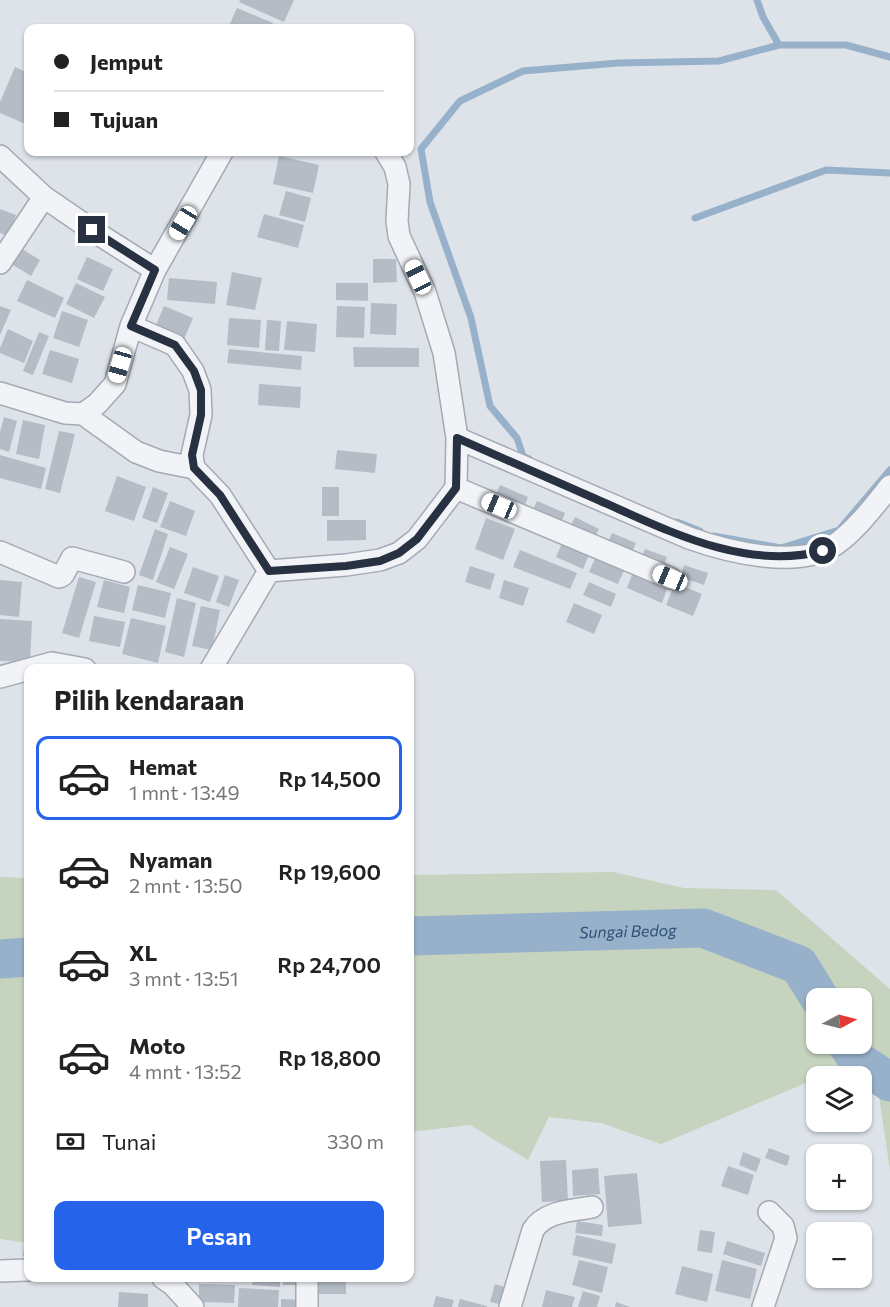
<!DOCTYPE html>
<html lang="id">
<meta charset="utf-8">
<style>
body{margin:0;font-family:Commissioner,sans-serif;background:#f2f2f2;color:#222;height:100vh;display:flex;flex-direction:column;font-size:22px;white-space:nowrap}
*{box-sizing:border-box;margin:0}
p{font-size:20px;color:#767676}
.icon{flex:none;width:33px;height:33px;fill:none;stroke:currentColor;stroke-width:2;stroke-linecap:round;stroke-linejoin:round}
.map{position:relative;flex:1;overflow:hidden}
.details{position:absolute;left:24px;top:664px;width:390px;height:618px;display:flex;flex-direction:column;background:#fff;border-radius:12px;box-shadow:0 2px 4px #0004}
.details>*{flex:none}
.hud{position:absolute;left:24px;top:24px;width:390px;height:132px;border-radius:12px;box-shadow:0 2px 4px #0004;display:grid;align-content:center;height:132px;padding:0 30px;background:#fff}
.needle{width:39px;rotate:83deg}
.tools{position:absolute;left:806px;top:988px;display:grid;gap:12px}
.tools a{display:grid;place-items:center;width:66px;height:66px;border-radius:12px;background:#fff;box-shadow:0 2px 4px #0004;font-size:30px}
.end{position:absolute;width:27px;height:27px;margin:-14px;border:8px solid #273141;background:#fff;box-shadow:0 0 0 3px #fff}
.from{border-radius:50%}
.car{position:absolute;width:18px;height:36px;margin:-18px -9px;border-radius:8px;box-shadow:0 0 4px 2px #0007;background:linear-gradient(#fff 24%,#345 0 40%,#fff 0 76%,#345 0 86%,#fff 0)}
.hud b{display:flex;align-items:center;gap:21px;height:57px;font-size:22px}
.hud b+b{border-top:2px solid #e0e0e0}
.hud i{width:15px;height:15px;background:#222}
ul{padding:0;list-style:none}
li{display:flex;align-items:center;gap:18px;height:84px;margin:0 12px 9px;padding:0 18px;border:3px solid transparent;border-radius:12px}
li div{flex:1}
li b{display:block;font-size:22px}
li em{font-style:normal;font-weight:600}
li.on{border-color:#2563eb}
li>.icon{width:54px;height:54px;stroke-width:1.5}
h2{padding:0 30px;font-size:27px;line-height:72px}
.pay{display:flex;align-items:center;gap:15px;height:66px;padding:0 30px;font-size:22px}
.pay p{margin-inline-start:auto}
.cta{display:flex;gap:12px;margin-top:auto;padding:12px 30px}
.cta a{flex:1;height:69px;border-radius:12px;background:#2563eb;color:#fff;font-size:24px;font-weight:600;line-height:69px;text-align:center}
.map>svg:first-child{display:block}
</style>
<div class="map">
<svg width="890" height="1307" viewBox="0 0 890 1307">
<rect width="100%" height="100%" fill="#dee3e9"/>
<path fill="#c5d3bf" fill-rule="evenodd" d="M613 872 684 888 776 890 890 989V1170L871 1043 844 1067 661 1144 601 1123 549 1117 528 1160 470 1125 410 1132V875ZM816 999H861V1044H816Z
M0 877 28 878V1243L0 1239Z"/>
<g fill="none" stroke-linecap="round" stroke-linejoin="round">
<path stroke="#97b1cb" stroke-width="7" d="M757 0 763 17 779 45H846L890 57
M695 218 826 170 890 173
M529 459 523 456 517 438 490 406 471 318 430 202 421 149 460 101 523 71 618 63 719 61 779 45
M677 522 700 531
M714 536 781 548 839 530 890 470"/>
<g stroke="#97b1cb" stroke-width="39">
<path id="s1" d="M410 936 703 928 799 965 820 999"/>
<path d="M0 959 28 957"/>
<path d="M847 1044 859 1062 890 1082"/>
</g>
</g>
<path fill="#b5bcc6" d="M240 0H294L284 22 239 2Z
M237 8 273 23 271 28H228Z
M15 67 28 73V125L0 113V102Z
M279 156 319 165 313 193 273 184Z
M286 191 311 198 305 222 279 215Z
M0 209 16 215 8 236 0 233Z
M264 214 304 225 298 248 257 237Z
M22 249 40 260 31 276 13 265Z
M87 257 113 269 103 291 77 279Z
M373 259H396L397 282 373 283Z
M232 272 262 278 255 310 226 305Z
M169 278 217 282 215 304 167 300Z
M27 280 64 298 55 318 17 301Z
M76 283 105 297 94 318 66 304Z
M336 283H368V301L336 300Z
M371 303 397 304 396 335 370 334Z
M0 306 11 310 0 335Z
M164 306 193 318 182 344 153 332Z
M337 306 365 307 364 338 336 337Z
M62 311 88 320 79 347 53 338Z
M229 318 261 320 259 348 227 345Z
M267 320 281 321 279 351 265 350Z
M287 321 317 324 315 352 284 350Z
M8 329 33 341 24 363 0 353V348Z
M39 332 49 336 33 375 23 371Z
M353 347 419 348V367H354Z
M229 349 302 356 301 370 227 363Z
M50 350 79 359 72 383 42 374Z
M259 384 301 387 300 408 258 405Z
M4 417 17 421 9 452 0 449V432Z
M23 420 45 425 39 459 16 454Z
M59 431 75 434 60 493 45 489Z
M337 450 377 454 375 473 335 469Z
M0 455 46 468 41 489 0 478Z
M117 476 146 487 134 521 105 511Z
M500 485 528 497 521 515 493 502Z
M153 487 168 493 157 523 142 518Z
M322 487H339V516H322Z
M170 501 195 511 186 536 160 527Z
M537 501 565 513 559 529 530 516Z
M575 517 599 529 592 543 568 531Z
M486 518 515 529 503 560 475 549Z
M327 520H366V540L327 541Z
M155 529 168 534 153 580 139 575Z
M612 533 636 543 629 559 605 549Z
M562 543 589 555 583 569 556 557Z
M170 547 188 554 174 589 156 582Z
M645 549 667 557 662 570 640 562Z
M520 550 577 573 570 589 513 567Z
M596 556 625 568 618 584 589 572Z
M684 565 708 573 704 585 681 577Z
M470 566 495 574 490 590 465 582Z
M193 567 219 576 210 602 184 593Z
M633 572 668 586 662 603 627 588Z
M225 575 239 580 229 607 216 602Z
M79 577 96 582 79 638 62 633Z
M0 580 22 582 19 617 0 615Z
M104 580 130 587 124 613 97 607Z
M504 580 529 588 523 606 499 598Z
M589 582 616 594 611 607 583 595Z
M675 583 702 594 693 616 666 605Z
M138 585 171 593 165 618 132 610Z
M177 598 196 603 184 657 165 652Z
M574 603 602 615 594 634 566 622Z
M201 606 220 610 212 650 192 646Z
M94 616 125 622 120 647 89 641Z
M131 618 166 626 158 663 122 654Z
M0 619 32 621 30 662 0 661Z
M769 1148 790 1156 787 1166 765 1158Z
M743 1152 761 1159 756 1172 739 1165Z
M566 1160 568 1201 542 1202 540 1161Z
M728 1166 754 1175 748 1195 721 1186Z
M598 1168 600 1194 573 1196 572 1170Z
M637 1173 642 1224 608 1227 604 1176Z
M27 1216H28V1256H23Z
M577 1221 603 1225 602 1236 575 1233Z
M700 1230 715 1232 712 1253 697 1251Z
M576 1235 616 1244 612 1264 572 1255Z
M727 1241 765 1253 761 1266 723 1254Z
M579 1260 608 1267 602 1293 572 1285Z
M722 1260 757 1269 750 1299 715 1291Z
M682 1266 713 1274 707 1302 675 1294Z
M253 1278H280V1287L252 1285Z
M283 1278H300V1285H283Z
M316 1278H346V1294H316Z
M199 1284 235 1285 234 1303 199 1302Z
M495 1284 508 1288 504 1305 490 1302Z
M239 1288 279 1290 278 1307H238Z
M546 1290 575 1297 572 1307H542Z
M583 1291 600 1296 597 1307H578Z
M119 1292 148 1294V1307H118Z
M436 1296 454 1300 452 1307H433Z
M281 1299 300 1300V1307H281Z
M460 1299 487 1306V1307H458Z
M616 1302 630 1307H615Z"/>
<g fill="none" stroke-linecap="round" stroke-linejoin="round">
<defs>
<path id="minor" d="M222 152 155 270 131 326 175 345 193 371 200 390 201 415 192 455 194 468 220 495 269 571
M0 156 44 197 92 230 155 270
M0 263 44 197
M0 393 65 413 83 414 136 452 159 461 194 468
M83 414 97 404 115 384 131 326
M457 438 689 538C728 552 800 570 836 544 857 529 874 506 890 486
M456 488 670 578
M0 552 59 577 63 575 72 558 124 572
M211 669 269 571 346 565 380 560 399 553 417 539 456 488 457 438 444 353 425 292 399 236 397 221 399 184 395 167 386 152
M0 677 52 663 85 669
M0 1271 28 1270
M163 1278 173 1285 193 1307
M307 1278V1307
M510 1307 533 1230C545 1211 571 1211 592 1207
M763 1307 786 1238 783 1226 769 1212"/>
</defs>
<use href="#minor" stroke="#a3aab3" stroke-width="24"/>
<use href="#minor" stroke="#f1f3f7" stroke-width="21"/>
</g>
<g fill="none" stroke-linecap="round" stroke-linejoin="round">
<path stroke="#273141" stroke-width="8" d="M92 230 155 270 131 326 175 345 194 371 201 390V415L192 455 194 468 220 495 269 571 346 566 380 561 399 553 417 539 456 488 457 438C503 458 549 478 596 499 667 530 743 571 823 551"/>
</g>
<g text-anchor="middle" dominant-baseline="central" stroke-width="4.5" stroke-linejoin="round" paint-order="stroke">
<g font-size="16" font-style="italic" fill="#2e5077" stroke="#eef2f6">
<text stroke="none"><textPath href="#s1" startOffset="218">Sungai Bedog</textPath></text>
</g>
</g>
</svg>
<div class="tools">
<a><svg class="needle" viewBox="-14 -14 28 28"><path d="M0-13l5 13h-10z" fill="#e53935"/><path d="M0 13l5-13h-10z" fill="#767676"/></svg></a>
<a><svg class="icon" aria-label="layers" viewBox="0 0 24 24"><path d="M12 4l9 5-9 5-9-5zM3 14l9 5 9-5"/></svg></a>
<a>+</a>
<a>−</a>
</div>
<i class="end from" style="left:823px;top:551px"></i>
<i class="end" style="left:92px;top:230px"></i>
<i class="car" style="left:183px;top:223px;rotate:211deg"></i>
<i class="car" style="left:418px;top:277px;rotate:334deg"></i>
<i class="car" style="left:120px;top:365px;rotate:196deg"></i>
<i class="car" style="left:499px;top:506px;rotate:293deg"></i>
<i class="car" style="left:670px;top:578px;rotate:293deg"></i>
<div class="hud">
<b><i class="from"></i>Jemput</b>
<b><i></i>Tujuan</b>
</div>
<section class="details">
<h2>Pilih kendaraan</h2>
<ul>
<li class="on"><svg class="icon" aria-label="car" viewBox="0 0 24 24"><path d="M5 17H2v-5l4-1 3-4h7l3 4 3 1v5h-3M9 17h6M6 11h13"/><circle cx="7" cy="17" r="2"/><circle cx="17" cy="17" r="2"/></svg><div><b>Hemat</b><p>1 mnt · 13:49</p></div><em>Rp 14,500</em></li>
<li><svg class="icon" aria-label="car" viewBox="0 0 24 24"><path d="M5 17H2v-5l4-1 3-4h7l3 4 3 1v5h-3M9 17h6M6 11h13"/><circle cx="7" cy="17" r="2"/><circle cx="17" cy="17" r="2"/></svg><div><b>Nyaman</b><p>2 mnt · 13:50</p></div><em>Rp 19,600</em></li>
<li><svg class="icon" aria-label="car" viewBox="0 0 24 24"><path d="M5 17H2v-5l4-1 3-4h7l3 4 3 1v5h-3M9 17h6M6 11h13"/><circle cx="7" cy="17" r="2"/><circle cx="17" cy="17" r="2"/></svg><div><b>XL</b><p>3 mnt · 13:51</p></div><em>Rp 24,700</em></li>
<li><svg class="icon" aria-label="car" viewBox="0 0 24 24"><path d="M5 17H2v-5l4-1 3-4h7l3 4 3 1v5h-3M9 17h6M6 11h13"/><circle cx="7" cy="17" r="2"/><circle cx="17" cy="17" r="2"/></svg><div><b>Moto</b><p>4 mnt · 13:52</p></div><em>Rp 18,800</em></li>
</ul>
<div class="pay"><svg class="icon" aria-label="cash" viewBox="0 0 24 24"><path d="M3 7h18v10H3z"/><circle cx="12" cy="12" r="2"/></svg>Tunai<p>330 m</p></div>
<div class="cta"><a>Pesan</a></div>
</section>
</div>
